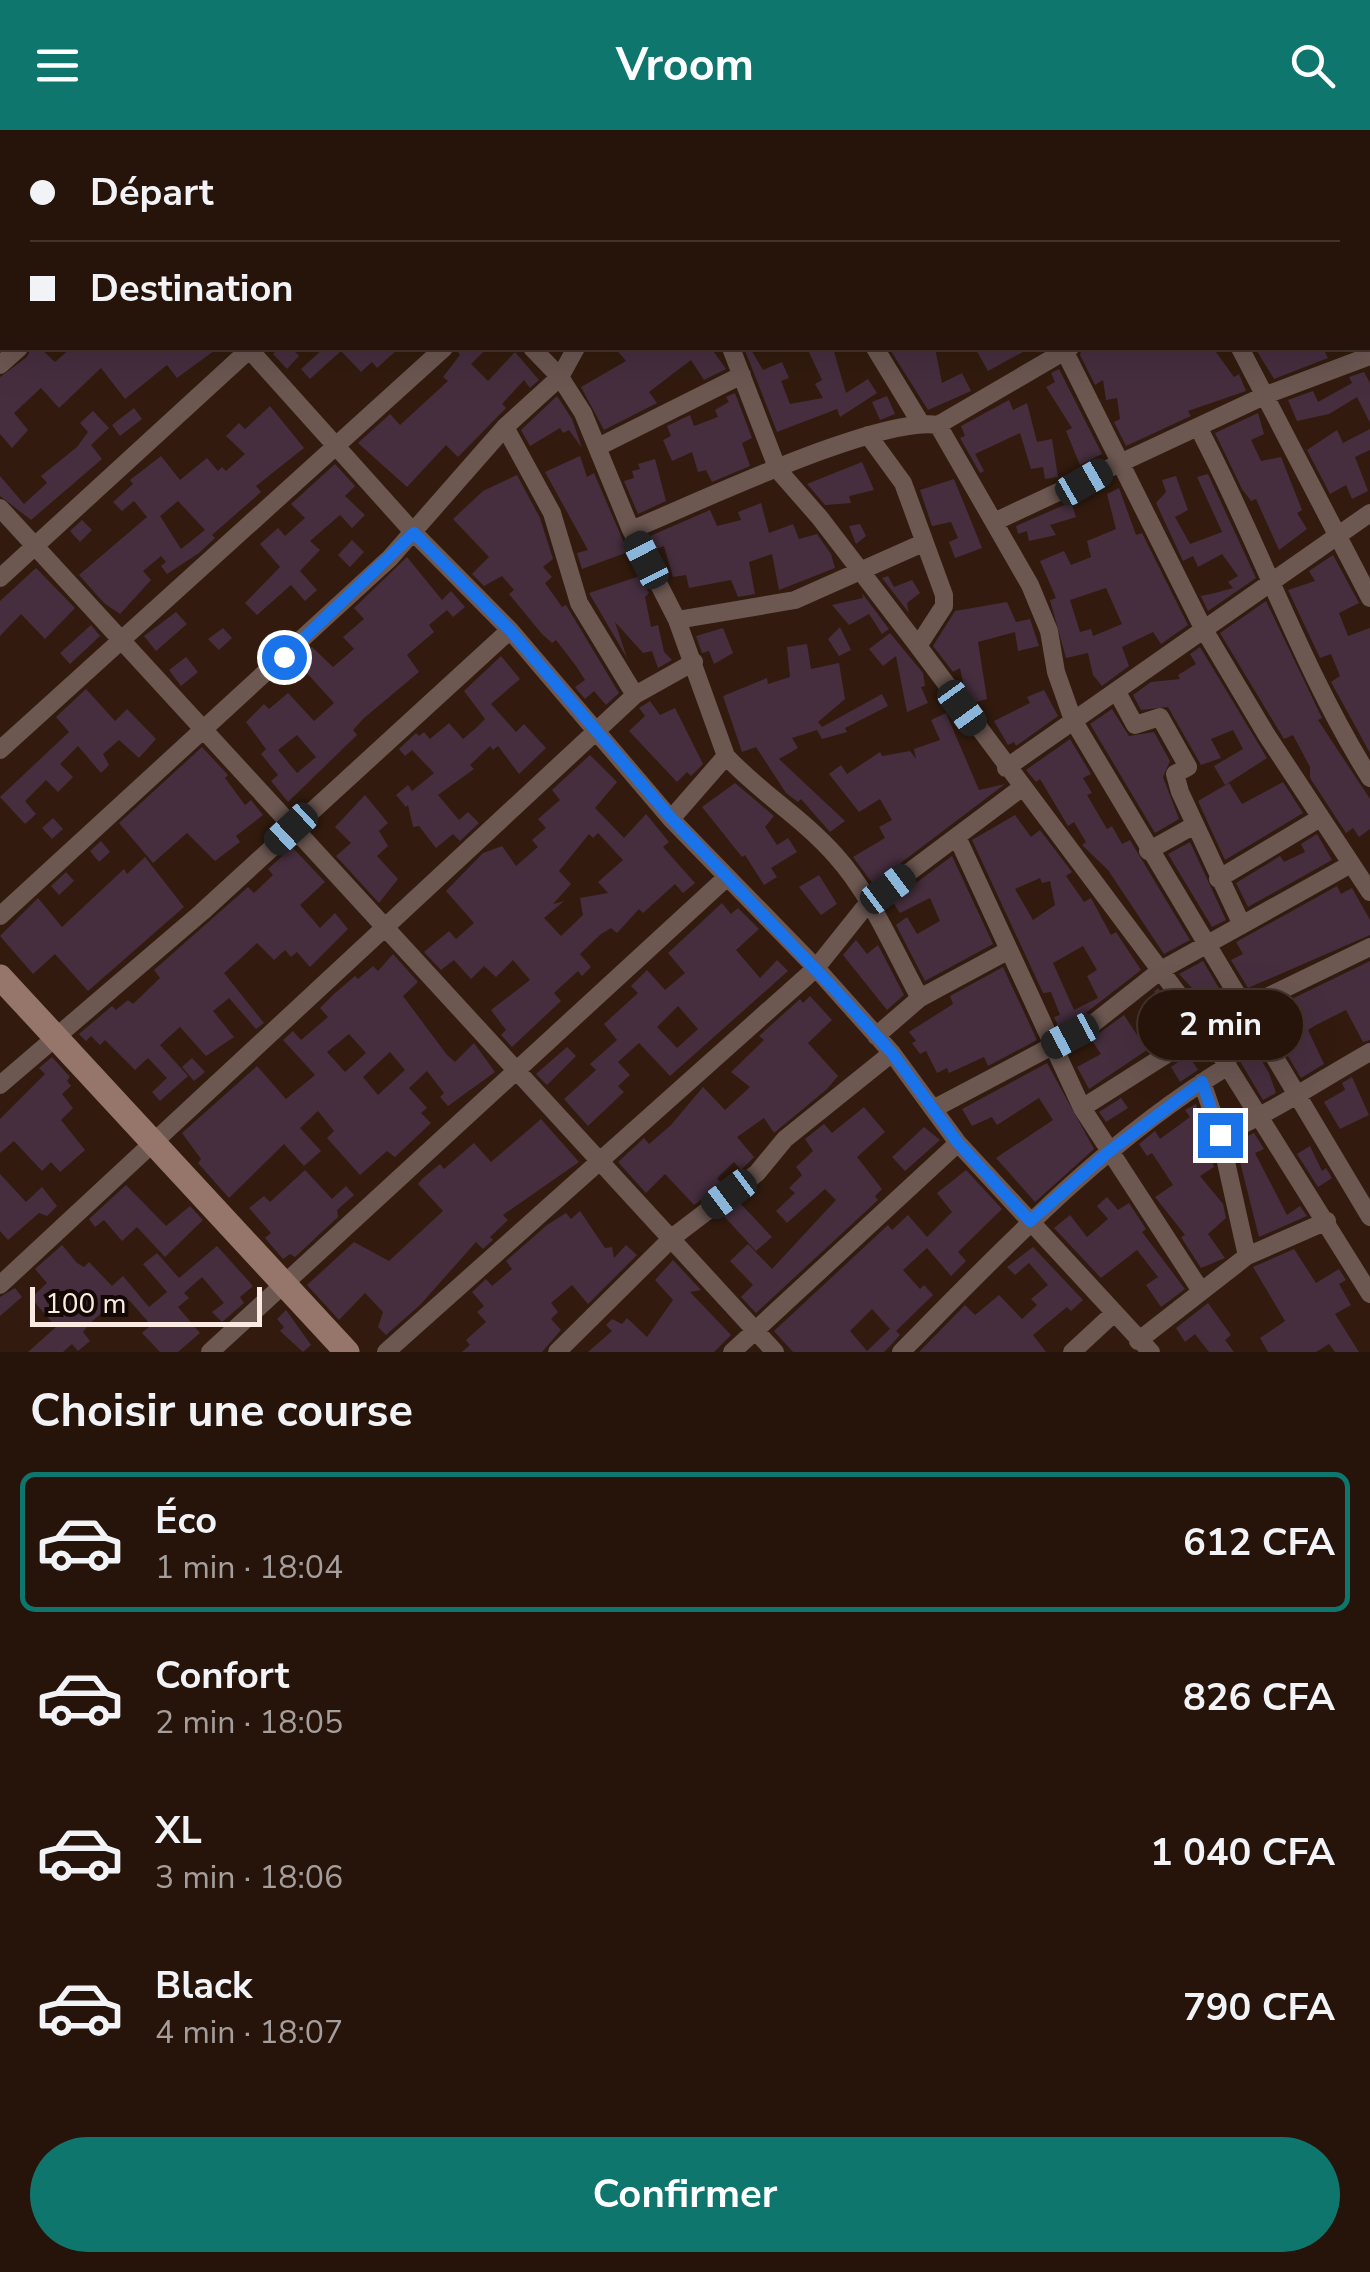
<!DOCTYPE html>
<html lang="fr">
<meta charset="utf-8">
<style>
body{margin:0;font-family:"Nunito Sans",sans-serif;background:#322118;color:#f1f3f6;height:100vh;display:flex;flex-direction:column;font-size:38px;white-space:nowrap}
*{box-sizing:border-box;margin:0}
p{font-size:32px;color:#a49e9c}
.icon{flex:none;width:55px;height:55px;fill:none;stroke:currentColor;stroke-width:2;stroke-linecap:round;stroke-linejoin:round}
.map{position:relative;height:1222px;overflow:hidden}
.details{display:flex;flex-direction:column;background:#26140a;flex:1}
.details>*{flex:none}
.hud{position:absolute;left:0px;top:0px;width:1370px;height:220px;box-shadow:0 10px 40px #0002,0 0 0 2px #42332b;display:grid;align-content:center;height:220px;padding:0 30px;background:#26140a}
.scale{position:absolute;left:30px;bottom:25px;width:232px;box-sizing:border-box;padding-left:10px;border:5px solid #fbeae2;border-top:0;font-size:28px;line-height:35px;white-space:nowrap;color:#fbeae2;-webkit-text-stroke:8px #130804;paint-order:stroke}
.end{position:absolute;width:45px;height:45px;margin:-22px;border:12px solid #1a73e8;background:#fff;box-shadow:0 0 0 5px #fff}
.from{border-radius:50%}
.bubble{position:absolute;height:70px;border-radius:35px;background:#26140a;box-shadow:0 10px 40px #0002,0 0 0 2px #42332b;font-size:32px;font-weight:700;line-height:70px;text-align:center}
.car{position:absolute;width:30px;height:60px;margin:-30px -15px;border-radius:12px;box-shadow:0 0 8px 2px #0007;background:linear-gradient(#222 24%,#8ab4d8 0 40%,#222 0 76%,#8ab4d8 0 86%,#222 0)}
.hud b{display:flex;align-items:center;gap:35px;height:95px;font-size:38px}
.hud b+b{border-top:2px solid #42332b}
.hud i{width:25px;height:25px;background:#f1f3f6}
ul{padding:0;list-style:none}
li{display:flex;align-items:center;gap:30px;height:140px;margin:0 20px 15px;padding:0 10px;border:5px solid transparent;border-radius:15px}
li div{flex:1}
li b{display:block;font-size:38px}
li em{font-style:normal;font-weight:700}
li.on{border-color:#0f766e}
li>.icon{width:90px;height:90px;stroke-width:1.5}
h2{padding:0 30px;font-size:45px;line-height:120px}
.button{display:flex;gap:20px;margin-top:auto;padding:20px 30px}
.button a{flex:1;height:115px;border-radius:60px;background:#0f766e;color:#fff;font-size:40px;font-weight:700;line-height:115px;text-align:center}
header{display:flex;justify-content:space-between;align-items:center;height:130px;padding:0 30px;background:#0f766e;color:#fff;font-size:45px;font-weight:700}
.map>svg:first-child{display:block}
</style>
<header><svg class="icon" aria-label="menu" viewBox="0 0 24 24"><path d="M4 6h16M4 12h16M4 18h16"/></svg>Vroom<svg class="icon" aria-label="search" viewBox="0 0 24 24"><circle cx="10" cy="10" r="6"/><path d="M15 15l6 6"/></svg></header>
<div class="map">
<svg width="1370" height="1222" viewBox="0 0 1370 1222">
<rect width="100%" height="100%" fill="#321b0e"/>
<path fill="#462e3e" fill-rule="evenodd" d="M31 218H40L55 232 71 218H218L177 248 167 235 125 269 101 238 59 278 41 258 14 283 28 300 12 318 0 304V247L27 227Z
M280 218H291L299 226 287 239 273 224Z
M324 218H399L377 238 372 232 361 242 341 221 310 249 301 239Z
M456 218H487L471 234 488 251 515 222 539 250 530 258 524 250 502 274 506 278 458 327 446 315 407 357 358 313 390 284 400 295 448 251 443 247 460 225Z
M615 218H711L726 239 704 250 691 230 649 262 657 273 604 300 581 257 626 231Z
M744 218H750L763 240 782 232 789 248 781 251 790 274 823 268 815 254 822 250 807 218H833L846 263 868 249 877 263 840 287 837 279 777 302Z
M889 218H935L942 253 962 243 971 261 928 280Z
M975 218H1030L988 241Z
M1082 218H1213L1234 247 1239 244 1246 261 1188 281 1191 286 1126 316 1114 292 1120 289 1117 268 1106 270 1103 250 1095 255 1080 225Z
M1255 218H1323L1328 228 1274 249Z
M1059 239 1102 324 1080 335 1066 301 1072 298 1046 257 1055 252 1051 243Z
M1364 242 1370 253V293L1357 267 1329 284 1297 291 1288 270 1313 261 1318 272 1352 253 1349 247Z
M735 263 752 308 742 313 750 336 712 352 706 340 698 342 692 322 672 331 663 310 671 306 667 296 690 285 694 296 718 287 715 280 729 272 726 267Z
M557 266 572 289 582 318 569 300 563 303 560 298 530 316 521 300Z
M887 266 895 284 880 290 872 272Z
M1009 270 1013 280 1027 273 1037 312 1052 309 1058 347 1045 349 1043 337 1031 339 1020 303 975 324 984 341 980 343 960 308 965 306 961 296Z
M270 276 304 318 256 356 261 362 212 405 215 408 199 423 167 444 161 436 166 432 161 426 143 441 151 450 120 484 104 473 79 445 147 387 134 371 122 381 113 372 133 354 130 350 161 326 180 350 207 328 218 341 222 337 226 341 245 324 226 306 239 293 245 299ZM178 371 205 400 181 419 160 386Z
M134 278 142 289 120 306 112 295Z
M93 281 109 298 91 315 102 329 31 390 0 366V346L24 374 47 353 41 346 77 317 88 302 80 293Z
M1258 283 1264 304 1251 310 1261 331 1281 327 1302 380 1297 383 1307 399 1279 420 1256 369 1251 371 1242 359 1215 303Z
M1370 299V320L1355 327 1368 361 1352 369 1346 355 1330 364 1307 320 1337 300 1343 313Z
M580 326 587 347 594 343 628 422 582 439 577 423 588 420 545 342Z
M655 329 666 371 638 384 624 351 634 348 632 341 640 339 638 334Z
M862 332 874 360 849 366 851 373 825 375 807 354Z
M335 334 355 356 345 366 365 385 352 398 340 385 310 411 320 420 300 441 317 460 305 471 291 455 257 485 245 473 280 437 260 414 278 398 285 406 305 388 291 374Z
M1208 344 1256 448 1208 481 1196 456 1201 466 1215 463 1233 458 1228 452 1238 446 1222 424 1198 437 1193 426 1183 431 1156 373 1166 362 1162 350 1176 346 1188 380 1175 387 1190 414 1222 402 1197 347Z
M517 345 540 388 553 429 543 437 552 447 545 453 562 477 566 475 619 563 606 575 594 561 585 569 579 562 575 557 585 550 576 536 556 510 552 513 542 504 509 464 514 460 502 446 484 456 472 444 489 427 453 389 483 361Z
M954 349 982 418 955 428 949 412 958 408 951 392 932 396 920 360Z
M1119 358 1136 405 1142 403 1188 495 1161 514 1153 502 1122 517 1129 536 1102 556 1093 545 1088 523 1066 528 1050 470 1056 468 1040 431 1064 421 1071 435 1091 427 1087 411 1116 399 1107 364ZM1106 458 1122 494 1093 506 1091 499 1080 502 1070 470Z
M1071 372 1076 387 1050 395 1056 405 1029 411 1027 401 1018 404 1016 396Z
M761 373 769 403 793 394 799 409 817 404 831 424 835 438 779 460 772 424 749 432 755 464 738 467 731 450 689 458 686 445 673 447 664 416 657 419 650 406 710 380 717 396 741 390 738 382Z
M82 390 92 400 80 412 70 401Z
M860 394 866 406 856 414 849 396Z
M352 410 364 422 350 437 338 425Z
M1333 425 1359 473 1339 483 1348 506 1370 498V623L1331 552 1340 546 1331 524 1320 528 1288 460 1315 451 1309 441Z
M407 427 442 470 451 461 465 477 453 487 447 480 429 495 434 502 407 525 419 542 364 588 353 600 357 605 288 672 271 651 278 645 261 624 266 619 246 592 264 574 269 579 288 563 314 591 334 573 296 531 312 517 333 537 354 519 343 507 364 489 354 478ZM297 605 316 627 297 643 278 620Z
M36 438 75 478 45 509 21 484 0 506V471Z
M640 446 649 463 645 467 651 497 658 495 664 522 672 530 658 538 652 521 643 523 615 492 627 528 589 463Z
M888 446 894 457 912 450 920 463 907 473 909 483 882 448Z
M862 463 889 499 882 504 869 484 849 495 832 475 863 468Z
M1266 471 1322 588 1318 590 1370 669V699L1359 707 1353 698 1346 703 1310 648V637L1293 605 1284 609 1220 503Z
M1007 472 1016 492 1030 489 1039 516 1018 521 1015 502 978 512 987 569 976 572 964 557 960 538 953 542 933 516 955 481Z
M176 482 187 494 156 521 144 506Z
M91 495 100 506 70 534 60 523Z
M840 497 851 520 839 526 828 509Z
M223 498 232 508 219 520 208 509Z
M723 498 733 523 714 534 709 521 702 523 696 506Z
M890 503 923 543 925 556 921 557 928 573 907 582 896 526 883 536 869 519Z
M807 514 811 539 839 533 845 569 818 592 822 597 882 564 888 576 845 598 847 602 822 609 817 600 792 608 798 618 779 629 845 691 830 702 801 669 798 672 786 663 756 617 742 622 723 566 767 548 768 554 790 547 787 517Z
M1200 517 1267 628 1225 655 1214 636 1243 619 1233 600 1211 609 1221 628 1201 635 1168 577 1141 580 1133 565 1151 552 1180 549 1178 545 1196 534 1190 524Z
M501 526 520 549 491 574 516 602 524 594 546 618 519 644 498 616 493 620 490 616 470 635 474 639 438 665 459 690 468 682 479 693 460 711 453 704 436 718 419 696 413 697 408 675 406 677 396 665 408 655 412 661 434 643 412 620 405 626 399 619 416 603 419 606 424 602 430 609 449 593 463 609 476 598 485 589 464 561Z
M186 527 198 542 181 556 169 540Z
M86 559 115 591 127 579 156 609 139 628 119 610 103 624 109 635 101 643 78 616 60 634 73 647 58 662 46 650 25 671 36 684 25 694 0 667 69 602 56 587Z
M1044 560 1058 586 1016 616 1014 612 1008 615 994 591 1030 573 1027 567Z
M650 571 660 585 675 578 703 634 691 646 687 642 677 652 629 601 645 586 639 578Z
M1112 579 1129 606 1154 602 1170 631 1163 647 1179 689 1155 703 1090 594Z
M946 583 979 660 1005 654 873 754 853 727 885 708 879 697 892 690 880 669 859 682 829 644 841 635 847 644 880 622 882 626 910 621 916 629 914 619 940 610 931 590Z
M1070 609 1091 644 1083 648 1092 663 1087 665 1107 699 1112 696 1122 714 1130 710 1190 810 1164 824 1108 740 1082 715 1086 712 1074 692 1068 696 1040 649 1036 652 1026 640Z
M202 617 228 645 225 648 245 675 251 670 263 685 236 706 240 712 215 731 187 703 153 733 119 693Z
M590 625 617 652 595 678 624 708 646 684 669 712 663 717 695 753 683 763 675 754 643 783 639 779 617 803 611 798 601 804 580 824 591 837 582 846 578 841 554 863 561 871 512 917 501 905 506 900 491 880 530 850 513 830 496 847 484 836 471 849 454 830 441 840 424 822 449 801 456 809 474 793 446 761 483 723 502 716 516 736 538 717 532 710 546 698 538 689 560 670 552 660ZM598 703 623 730 598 752 608 763 580 768 583 785 561 806 544 788 564 771 553 774 571 754 559 741 589 704 593 708Z
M1283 652 1303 683 1225 730 1198 671 1229 653 1242 674Z
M735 653 774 686 765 697 777 715 788 708 797 722 771 738 777 747 764 755 745 725 742 727 702 677Z
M365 665 388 693 379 701 388 716 377 726 398 749 379 773 336 726 351 713 335 697Z
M1015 685 1031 707 1040 700 1072 742 1066 746 1084 772 1091 768 1111 805 1116 802 1141 840 1083 885 1059 898 1054 887 1060 885 1051 862 1043 863 972 710ZM1040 748 1042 753 1050 751 1055 775 1033 790 1015 759ZM1083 816 1097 840 1087 846 1098 868 1074 880 1053 833Z
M53 688 63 699 52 709 42 698Z
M1317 704 1332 730 1248 777 1236 753 1280 726 1284 732 1305 722 1301 714Z
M101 711 110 722 99 732 90 721Z
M1190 712 1226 790 1212 797 1168 724Z
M292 717 325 752 300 775 320 798 335 783 348 799 310 837 297 822 291 827 285 820 274 830 257 813 240 829 224 843 264 893 256 899 229 868 213 881 234 907 206 926 180 897 160 915 188 946 160 971 152 962 167 948 148 928 135 940 105 910 100 915 91 906 86 911 79 904 112 876 116 880 128 870 133 874 160 848 154 840 248 757 254 763 273 745 268 739Z
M952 726 993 814 925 851 896 795 907 787 917 804 940 791 930 768 900 783 892 771Z
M145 727 184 777 88 861 55 824 33 844 0 806 38 768 62 797 124 739 127 744Z
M66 742 74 751 59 765 51 756Z
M819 745 837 774 821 785 799 757Z
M1337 756 1341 764 1352 758 1370 790V805L1248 858 1231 830 1243 824 1236 812Z
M722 773 731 784 738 778 759 799 736 820 760 848 777 830 788 841 670 946 639 913 618 932 630 945 618 956 624 962 588 996 564 969 596 940 590 934 617 910 604 894 638 863 631 856 647 840 665 860 685 843 668 823ZM678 876 698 899 677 918 657 897Z
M856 810 867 824 878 815 904 865 887 880 843 825Z
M393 824 418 852 403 866 447 925 455 932 474 913 495 942 448 976 440 967 444 963 427 941 409 958 427 978 421 983 431 993 395 1027 387 1021 360 1045 327 1008 334 1001 318 981 300 998 321 1021 304 1036 284 1014 229 1068 198 1033 201 1029 182 1003 257 936 286 969 315 945 283 910 293 901 301 910 328 887 320 878 334 864 355 846 358 849 373 836 378 841ZM349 904 366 923 345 942 327 922ZM390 922 405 940 378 965 363 947Z
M1203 831 1269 943 1276 963 1263 970 1205 872 1179 844Z
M1370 831V910L1363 912 1346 880 1316 895 1308 900 1324 934 1301 948 1267 891 1277 885 1273 878Z
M1003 837 1037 910 988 936 984 927 949 943 947 938 937 943 926 921 920 924 912 913 916 911 909 902 953 874 950 866Z
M1158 858 1187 897 1152 919 1145 908 1165 897 1151 881 1161 872 1154 862Z
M810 866 832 890 808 913 838 946 827 959 774 1003 764 988 737 1007 754 1027 741 1040 734 1032 717 1048 722 1054 694 1075 665 1044 646 1063 618 1032 644 1008 649 1014 671 995 703 957 725 980 750 957 731 942 764 910 759 906 800 869 803 873Z
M1124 885 1147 920 1089 959 1077 937 1101 924 1091 909Z
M567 917 576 926 547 955 536 944Z
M1188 925 1198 940 1180 952 1171 937Z
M52 927 70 947 67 951 71 956 62 964 73 978 61 990 85 1020 60 1042 51 1032 42 1041 14 1011 0 1023V989L45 944 39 938Z
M192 928 205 942 194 951 182 937Z
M1047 933 1094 1019 1035 1072 996 1028 1053 990 1039 968 997 995 992 987 972 996 962 979Z
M1352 947 1369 985 1340 999 1324 972 1345 960 1342 953Z
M1121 968 1128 978 1106 992 1099 982Z
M1196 974 1214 1037 1200 1046 1223 1074 1226 1088 1208 1104 1225 1128 1201 1138 1181 1107 1185 1105 1155 1067 1173 1055 1152 1023 1147 1026 1139 1014 1155 1001 1160 1009 1190 987 1185 980Z
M864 977 885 1002 857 1027 882 1059 875 1066 878 1070 756 1183 741 1167 753 1155 730 1131 748 1114 772 1139 836 1070 825 1059 787 1093 776 1081 795 1063 789 1058 802 1045 796 1037 813 1021 805 1009 824 994 832 1003Z
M541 989 579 1032 503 1085 508 1090 490 1107 493 1110 483 1119 476 1112 420 1175 386 1205 378 1197 383 1182 365 1163 339 1190 307 1155 354 1112 389 1131 443 1081 418 1054 422 1049 440 1034 444 1039 474 1013 491 1032Z
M924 997 940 1010 905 1041 892 1027Z
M1254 1003 1264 1019 1255 1023 1287 1085 1300 1076 1307 1086 1259 1107 1235 1012Z
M1310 1016 1322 1041 1326 1038 1332 1048 1318 1057 1297 1024Z
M305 1040 332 1069 346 1056 354 1065 337 1080 338 1087 295 1127 290 1124 283 1129 265 1108 271 1103 249 1078 264 1066 270 1072Z
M966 1040 1002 1079 958 1122 966 1131 951 1146 927 1118 903 1140 920 1159 924 1155 933 1165 896 1201 900 1205 891 1215 884 1222H793L774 1201 888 1095 892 1100 908 1085 927 1107 952 1082 937 1063ZM872 1179 890 1199 867 1221 850 1201Z
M0 1044 26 1072 42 1057 57 1076 47 1086 39 1083 8 1110 0 1101Z
M126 1055 166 1096 190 1076 203 1090 165 1127 137 1097 122 1111 104 1090 95 1097 89 1089Z
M1107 1067 1118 1080 1129 1073 1146 1099 1142 1102 1185 1159 1161 1177 1146 1155 1158 1147 1137 1120 1101 1148 1054 1098 1070 1085 1087 1107 1108 1089 1097 1076Z
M739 1072 772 1107 756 1121 723 1085Z
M580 1081 605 1118 612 1117 614 1128 626 1115 637 1125 588 1174 572 1155 551 1173 558 1182 551 1189 561 1200 542 1222H462L470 1215 466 1210 486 1192 477 1182 484 1176 472 1162 486 1149 492 1156 512 1139 506 1131 547 1095 566 1083 571 1089Z
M62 1115 77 1133 84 1137 89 1132 112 1156 123 1146 149 1177 167 1162 143 1134 157 1123 179 1148 217 1116 253 1156 240 1167 244 1173 222 1192 212 1182 224 1173 202 1147 184 1163 189 1168 178 1177 200 1203 178 1222H160L142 1203 151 1195 129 1170 120 1178 114 1172 89 1194 83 1202 90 1211 78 1221 72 1214 63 1222H28L56 1197 31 1168 47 1153 35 1139Z
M1033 1117 1083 1170 1071 1181 1067 1177 1033 1205 1046 1222H919L965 1175 975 1185 999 1165 1022 1189 1037 1175 1031 1169 1048 1155 1029 1133 1015 1145 1007 1137Z
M1294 1119 1316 1153 1339 1139 1346 1150 1339 1154 1351 1175 1335 1184 1359 1222H1335L1329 1214 1316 1222H1268L1260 1208 1285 1191 1253 1137Z
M673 1130 701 1160 690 1162 731 1205 714 1222H588L612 1201 606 1195 612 1189 622 1194 627 1188 647 1207 673 1170 655 1150Z
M15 1158 22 1167 0 1186V1167Z
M1208 1173 1231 1205 1225 1210 1234 1222H1209L1195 1204 1185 1212 1176 1198Z
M286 1180 311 1215 303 1222 280 1201 284 1197 277 1189Z"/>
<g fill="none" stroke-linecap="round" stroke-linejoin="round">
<path stroke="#6c5751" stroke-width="18" d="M42 0 45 2
M330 0 332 2
M760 0 761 2
M949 0 950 2
M1053 0 1054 2
M1121 0 1122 2
M1314 0 1315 2
M24 2 26 0
M254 2 256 0
M479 2 482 0
M850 2 853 0
M0 25 2 22
M1368 70 1370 69
M1368 103 1370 108
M248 218 414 403 510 500 671 689 816 838 892 923 958 1013 1151 1222
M576 218 560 247 583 283 631 400 677 490 726 626 671 689
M731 218 778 340 820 388 918 516
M875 218 920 292
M1063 218 1203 498 1266 604 1370 762
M1240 218 1370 468
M0 235 19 218
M938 295 1030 455 1049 501 1056 542 1073 590 1370 1087
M505 297 552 383 579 473 635 565
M1198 297C1259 412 1301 538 1370 648
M868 305 903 353 944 465V476L918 516 1205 900 1370 1164
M598 317 742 245
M0 378 775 1222
M994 392 1266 265 1370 226
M631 400C695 374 880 285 938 295L1070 218
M0 448 251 218
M677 490 795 470 923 413
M1117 562 1135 595 1160 587 1188 637 1175 644 1180 662 1242 795
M0 620 444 218
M726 626C760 663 803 688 836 726 872 766 894 821 920 868
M1006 638 1370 383
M958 709 1082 978 1201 1161
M1148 721 1193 696
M1218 749 1320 688
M0 786 390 428 505 297 560 247 532 218
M1244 878 1370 817
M876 906 920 868 1009 820
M1202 952 1220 1005 1247 1126
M0 955 202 782 510 500
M935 978 1090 896 1161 840 1351 734
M1082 978 1205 900
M1220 1005C1272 983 1320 950 1370 922
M0 1155 635 565 694 532
M1138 1211 1247 1126 1327 1091
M210 1222 727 747
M386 1222 816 838 868 773 1020 659
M557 1222 673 1107 757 1043 785 1009 892 923
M732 1222 958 1013
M901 1222C1003 1119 1103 1012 1228 936
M1072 1222 1113 1184"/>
<path stroke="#96766b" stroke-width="25" d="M0 847 347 1222"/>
</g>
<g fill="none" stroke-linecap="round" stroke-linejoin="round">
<path stroke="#1a73e8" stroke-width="12" d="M284 527 414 403 510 500 671 688 836 861 892 923 958 1013 1030 1091 1107 1023 1202 952 1220 1005"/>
</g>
</svg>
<div class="scale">100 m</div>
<i class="end from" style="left:284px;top:527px"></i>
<i class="end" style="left:1220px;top:1005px"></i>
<div class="bubble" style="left:1138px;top:860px;width:165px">2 min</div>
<i class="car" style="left:1084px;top:352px;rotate:60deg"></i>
<i class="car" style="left:646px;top:430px;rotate:333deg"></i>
<i class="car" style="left:962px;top:578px;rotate:144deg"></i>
<i class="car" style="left:291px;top:699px;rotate:227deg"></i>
<i class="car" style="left:888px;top:759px;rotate:53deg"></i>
<i class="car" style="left:1070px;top:906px;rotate:242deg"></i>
<i class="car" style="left:729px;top:1064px;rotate:233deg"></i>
<div class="hud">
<b><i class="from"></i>Départ</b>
<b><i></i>Destination</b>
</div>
</div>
<section class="details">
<h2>Choisir une course</h2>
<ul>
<li class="on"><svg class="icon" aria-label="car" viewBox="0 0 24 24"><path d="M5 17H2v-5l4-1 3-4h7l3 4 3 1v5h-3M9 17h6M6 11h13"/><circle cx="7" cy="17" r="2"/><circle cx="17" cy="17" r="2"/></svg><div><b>Éco</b><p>1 min · 18:04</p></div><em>612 CFA</em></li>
<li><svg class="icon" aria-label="car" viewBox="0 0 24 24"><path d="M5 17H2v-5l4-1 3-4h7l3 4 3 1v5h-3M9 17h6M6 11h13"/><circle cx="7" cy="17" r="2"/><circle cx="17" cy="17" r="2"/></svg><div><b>Confort</b><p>2 min · 18:05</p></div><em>826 CFA</em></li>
<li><svg class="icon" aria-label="car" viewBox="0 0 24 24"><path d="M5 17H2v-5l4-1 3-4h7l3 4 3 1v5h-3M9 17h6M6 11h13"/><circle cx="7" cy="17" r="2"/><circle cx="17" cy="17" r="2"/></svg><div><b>XL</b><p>3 min · 18:06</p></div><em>1 040 CFA</em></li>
<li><svg class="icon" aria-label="car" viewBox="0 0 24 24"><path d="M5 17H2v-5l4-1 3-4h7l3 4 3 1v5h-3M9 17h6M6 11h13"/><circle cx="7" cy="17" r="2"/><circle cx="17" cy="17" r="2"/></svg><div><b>Black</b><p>4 min · 18:07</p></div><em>790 CFA</em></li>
</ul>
<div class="button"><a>Confirmer</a></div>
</section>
